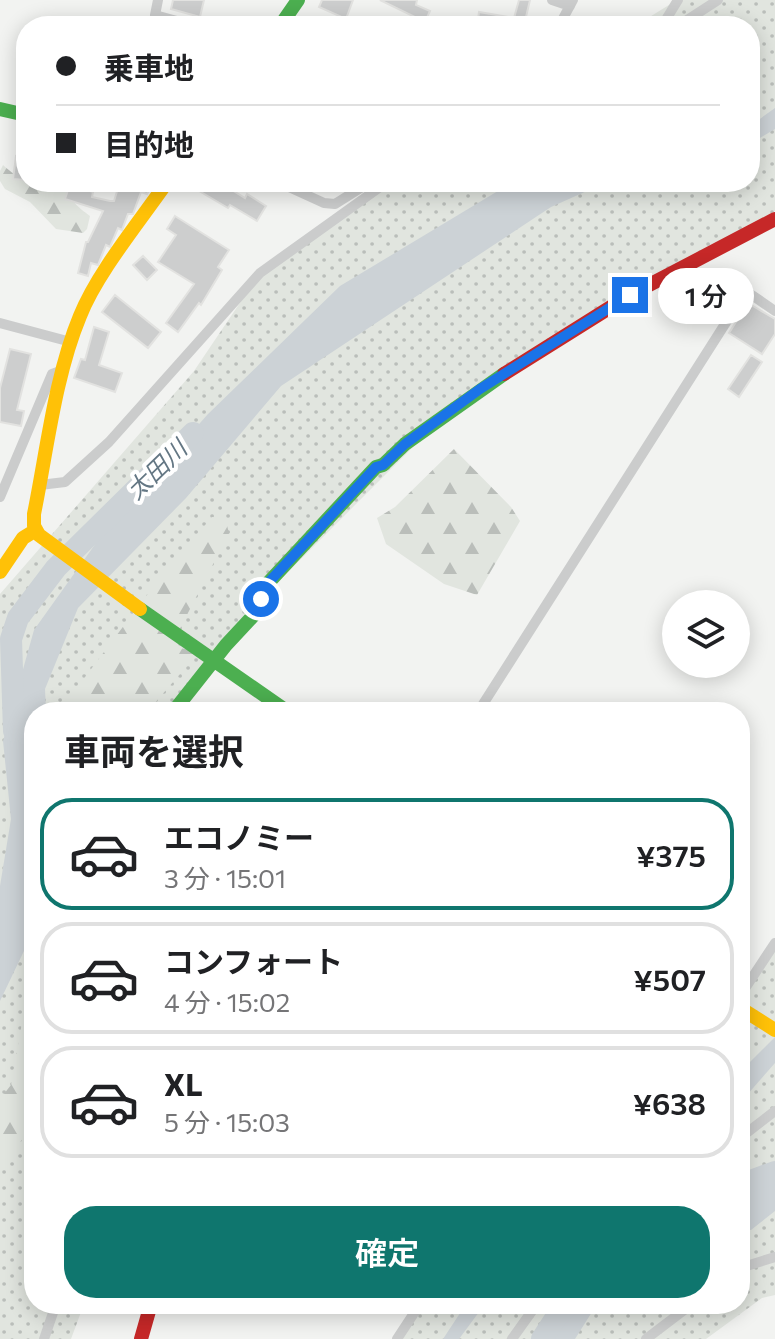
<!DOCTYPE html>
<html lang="ja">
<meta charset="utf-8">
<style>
body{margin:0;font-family:Commissioner,"Noto Sans JP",sans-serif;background:#f2f2f2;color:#202124;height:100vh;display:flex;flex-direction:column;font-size:30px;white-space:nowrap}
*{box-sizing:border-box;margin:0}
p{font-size:26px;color:#757577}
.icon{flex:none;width:44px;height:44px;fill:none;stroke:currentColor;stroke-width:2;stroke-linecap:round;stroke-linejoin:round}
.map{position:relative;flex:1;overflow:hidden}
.drawer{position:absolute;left:24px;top:702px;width:726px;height:612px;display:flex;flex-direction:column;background:#fff;border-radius:32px;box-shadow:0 4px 20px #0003}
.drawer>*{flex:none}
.top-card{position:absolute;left:16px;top:16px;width:744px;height:176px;border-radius:32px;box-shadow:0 4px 20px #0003;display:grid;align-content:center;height:176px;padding:0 40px;background:#fff}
.controls{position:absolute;left:662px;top:590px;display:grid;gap:16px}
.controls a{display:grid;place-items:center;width:88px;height:88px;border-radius:50%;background:#fff;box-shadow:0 4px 20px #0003;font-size:40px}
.end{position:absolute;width:36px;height:36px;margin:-18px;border:10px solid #1a73e8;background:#fff;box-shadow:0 0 0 4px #fff}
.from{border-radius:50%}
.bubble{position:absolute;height:56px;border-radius:28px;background:#fff;box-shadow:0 4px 20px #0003;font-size:26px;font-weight:600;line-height:56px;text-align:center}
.top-card b{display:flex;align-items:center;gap:28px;height:76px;font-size:30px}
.top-card b+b{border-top:2px solid #e0e0e0}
.top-card i{width:20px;height:20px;background:#202124}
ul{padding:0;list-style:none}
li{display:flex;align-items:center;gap:24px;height:112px;margin:0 16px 12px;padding:0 24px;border:4px solid #e0e0e0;border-radius:32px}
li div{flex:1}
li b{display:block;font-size:30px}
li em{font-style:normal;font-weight:600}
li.active{border-color:#0f766e}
li>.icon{width:72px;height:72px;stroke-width:1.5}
h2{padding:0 40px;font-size:36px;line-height:96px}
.action{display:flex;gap:16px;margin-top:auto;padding:16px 40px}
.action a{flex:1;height:92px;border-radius:32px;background:#0f766e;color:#fff;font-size:32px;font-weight:600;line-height:92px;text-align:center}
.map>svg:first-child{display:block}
</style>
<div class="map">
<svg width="775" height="1339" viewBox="0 0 775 1339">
<defs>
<pattern id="grass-dots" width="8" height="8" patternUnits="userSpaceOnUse" patternTransform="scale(2)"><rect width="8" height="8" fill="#e1e5df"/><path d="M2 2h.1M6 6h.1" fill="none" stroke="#babeba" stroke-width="1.8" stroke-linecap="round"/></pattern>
<pattern id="forest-firs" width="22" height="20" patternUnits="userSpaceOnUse" patternTransform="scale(2)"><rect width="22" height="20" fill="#e1e5df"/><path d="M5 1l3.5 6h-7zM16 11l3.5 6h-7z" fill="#babeba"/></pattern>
</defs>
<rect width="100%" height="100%" fill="#f2f3f1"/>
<path fill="url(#grass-dots)" d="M677 0H775V211L443 417 252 608 175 712H34V1304H84L71 1339H0V594L194 371 260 273 391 182H750V26H635Z
M775 948V1295L762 1298 706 1339H398L421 1304H740V992Z"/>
<path fill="url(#forest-firs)" d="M3 165C27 187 36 182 65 182 66 198 78 207 90 216L87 229 83 233 56 229 30 202 5 189 0 181V171Z
M454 449 511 507 520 521 477 595 444 584 386 544 377 518 395 507Z
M212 517 225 518 229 533 171 646 199 652 147 712H64V705L159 579Z
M34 954V1113L28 1132 0 1168V1099L11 1085Z"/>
<path fill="#ccd2d6" d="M775 108V129L750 144V126Z
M513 182H607L551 207 281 386 186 498 78 608 45 689 46 712H34V930L0 1001V886L11 819 3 741 34 630 106 529 208 414 340 286Z
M775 1037V1063L740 1103V1072Z
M775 1172V1211L751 1230H740V1187Z
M466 1304H485L459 1339H443Z
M570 1304H597L575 1339H542Z"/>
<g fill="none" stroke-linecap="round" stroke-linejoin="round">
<path stroke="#ccd2d6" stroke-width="22" d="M14 731 11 639 18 618 56 568 193 433
M740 1185 775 1172
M542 1339 555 1319 570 1304"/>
</g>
<path fill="#cdcece" stroke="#e2e2e0" stroke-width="2" d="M173 0H204L200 17 171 9Z
M322 0H353L346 19 319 7Z
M380 0H417L416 5 430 11 425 22Z
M519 0H530L526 17 548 23V26H477L479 12 514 18Z
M16 156 26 158V180L13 179Z
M117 182H154L147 194 141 192 133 214H128L122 230 118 228 110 247 106 245 98 265 91 263 88 276 78 273 86 242H88L103 211 65 199 70 184 93 192 92 197 110 201H114L119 185Z
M184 182H219L245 198 247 194 266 206 257 221 230 205 228 208Z
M175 216 229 250 218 267 222 270 201 305 199 303 178 332 166 323 194 284 158 262 176 235 167 229Z
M143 256 157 270 147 280 133 265Z
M115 295 161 332 148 348 102 312Z
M748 303 775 319V334L762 354 729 333Z
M94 327 109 332 99 365 122 373 115 392 74 378 81 359 85 360Z
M10 349 31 354 17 410 24 411 21 426 0 422V388Z
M751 355 762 362 739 397 728 389Z"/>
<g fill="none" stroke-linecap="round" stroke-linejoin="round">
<path stroke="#cbcccc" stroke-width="10" d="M158 0 155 15 195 26
M552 0 570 6
M559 26 573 0
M662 26 678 0
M678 26 718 0
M278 182 324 203 335 204 370 182
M0 323 71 342
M40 485 65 482 109 442 260 273 387 182
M0 497 52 374 63 370
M478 712 746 291 775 311
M740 996 775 943
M740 1138 775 1111
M740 1268 775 1257
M44 1339 56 1304
M397 1339 420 1304
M512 1339 537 1304
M646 1339 692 1304"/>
<path stroke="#4caf50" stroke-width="14" d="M280 26 298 0
M0 109 26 115
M140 609 288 712
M173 712 226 645 253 616 269 582 376 467 383 465 405 444 504 374"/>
<path stroke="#ffc107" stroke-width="14" d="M0 572 23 538 36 530
M140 609 39 535 34 526V514C47 450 55 376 80 316 97 273 140 221 167 182
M740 1008 775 1030"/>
<path stroke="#c62828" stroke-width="14" d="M504 374 630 295 775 219
M141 1339 151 1304"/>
</g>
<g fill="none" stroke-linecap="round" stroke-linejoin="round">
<path stroke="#1a73e8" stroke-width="10" d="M261 599 269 582 376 467 383 465 405 444 480 389 630 295"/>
</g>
<g text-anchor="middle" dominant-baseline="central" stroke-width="8" stroke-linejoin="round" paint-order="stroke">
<g font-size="24" font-style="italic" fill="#647784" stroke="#fff">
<text transform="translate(156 469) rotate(-44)">太田川</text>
</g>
</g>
</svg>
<div class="controls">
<a><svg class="icon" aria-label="layers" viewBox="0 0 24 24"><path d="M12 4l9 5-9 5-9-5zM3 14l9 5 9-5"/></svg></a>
</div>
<i class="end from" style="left:261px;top:599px"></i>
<i class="end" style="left:630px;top:295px"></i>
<div class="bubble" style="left:658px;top:268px;width:96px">1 分</div>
<div class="top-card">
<b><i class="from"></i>乗車地</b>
<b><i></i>目的地</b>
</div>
<section class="drawer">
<h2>車両を選択</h2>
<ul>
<li class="active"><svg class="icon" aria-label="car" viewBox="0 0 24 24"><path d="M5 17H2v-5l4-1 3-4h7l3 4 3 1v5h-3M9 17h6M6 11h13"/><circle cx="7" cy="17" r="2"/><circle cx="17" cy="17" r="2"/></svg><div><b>エコノミー</b><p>3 分 · 15:01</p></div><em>¥375</em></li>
<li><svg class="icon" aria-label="car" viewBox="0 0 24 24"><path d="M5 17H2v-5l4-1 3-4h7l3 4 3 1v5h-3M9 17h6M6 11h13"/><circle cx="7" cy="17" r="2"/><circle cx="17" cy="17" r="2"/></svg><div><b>コンフォート</b><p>4 分 · 15:02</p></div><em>¥507</em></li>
<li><svg class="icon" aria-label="car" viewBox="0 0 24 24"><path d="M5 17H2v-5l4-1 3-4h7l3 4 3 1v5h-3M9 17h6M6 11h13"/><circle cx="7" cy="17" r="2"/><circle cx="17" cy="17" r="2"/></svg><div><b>XL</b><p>5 分 · 15:03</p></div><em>¥638</em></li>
</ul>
<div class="action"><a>確定</a></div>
</section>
</div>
